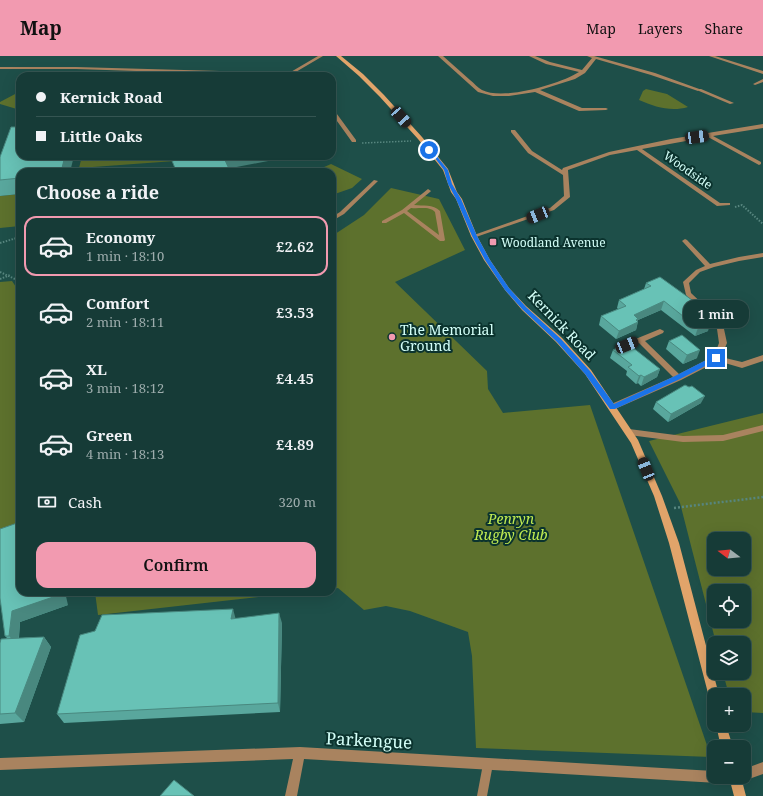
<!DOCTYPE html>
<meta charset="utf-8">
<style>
body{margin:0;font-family:"Noto Serif",serif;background:#234642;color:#f1f3f6;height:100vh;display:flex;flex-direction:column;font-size:15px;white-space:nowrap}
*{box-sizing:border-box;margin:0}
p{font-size:13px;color:#9eadad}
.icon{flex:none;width:22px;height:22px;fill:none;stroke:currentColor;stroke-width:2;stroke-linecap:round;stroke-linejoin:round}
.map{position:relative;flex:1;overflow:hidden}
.details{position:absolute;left:16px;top:112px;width:320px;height:428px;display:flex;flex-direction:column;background:#163b37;border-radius:12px;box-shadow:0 4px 16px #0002,0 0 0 1px #355552}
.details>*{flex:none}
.guide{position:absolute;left:16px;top:16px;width:320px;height:88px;border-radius:12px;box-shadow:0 4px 16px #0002,0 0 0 1px #355552;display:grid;align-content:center;height:88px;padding:0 20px;background:#163b37}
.needle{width:26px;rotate:286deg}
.tools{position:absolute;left:707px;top:476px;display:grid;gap:8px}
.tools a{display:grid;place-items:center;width:44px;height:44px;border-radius:8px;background:#163b37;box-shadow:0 4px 16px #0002,0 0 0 1px #355552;font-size:20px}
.end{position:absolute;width:18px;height:18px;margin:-9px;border:5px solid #1a73e8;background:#fff;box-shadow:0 0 0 2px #fff}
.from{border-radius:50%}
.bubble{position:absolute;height:28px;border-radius:12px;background:#163b37;box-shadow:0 4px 16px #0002,0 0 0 1px #355552;font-size:13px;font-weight:600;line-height:28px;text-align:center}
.car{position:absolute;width:12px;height:24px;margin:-12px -6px;border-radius:5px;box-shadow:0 0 3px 1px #0007;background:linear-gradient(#222 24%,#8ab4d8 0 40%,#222 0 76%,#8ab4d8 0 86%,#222 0)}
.guide b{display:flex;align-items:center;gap:14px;height:38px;font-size:15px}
.guide b+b{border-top:1px solid #355552}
.guide i{width:10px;height:10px;background:#f1f3f6}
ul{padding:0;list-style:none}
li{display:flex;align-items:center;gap:12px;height:60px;margin:0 8px 6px;padding:0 12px;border:2px solid transparent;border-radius:12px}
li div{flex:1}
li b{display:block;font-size:15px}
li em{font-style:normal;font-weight:600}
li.current{border-color:#f29ab0}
li>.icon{width:36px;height:36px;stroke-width:1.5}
h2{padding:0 20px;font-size:18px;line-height:48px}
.pay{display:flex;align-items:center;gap:10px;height:44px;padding:0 20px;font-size:15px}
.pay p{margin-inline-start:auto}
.primary-button{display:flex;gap:8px;margin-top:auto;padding:8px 20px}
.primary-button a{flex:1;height:46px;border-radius:12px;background:#f29ab0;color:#111;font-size:16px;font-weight:600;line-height:46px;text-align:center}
header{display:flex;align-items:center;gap:24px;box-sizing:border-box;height:56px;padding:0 20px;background:#f29ab0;color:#111}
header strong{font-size:19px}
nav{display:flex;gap:22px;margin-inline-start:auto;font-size:14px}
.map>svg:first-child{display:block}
</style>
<header>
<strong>Map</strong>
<nav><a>Map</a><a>Layers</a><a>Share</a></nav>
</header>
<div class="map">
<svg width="763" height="740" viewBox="0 0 763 740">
<rect width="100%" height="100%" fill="#1e4f49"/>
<path fill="#5d712d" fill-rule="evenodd" d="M646 33 667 38 688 51C671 56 655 51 639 44L643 35Z
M17 37 20 38V54L0 48V46Z
M82 100H175V105L79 112Z
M331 108 362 123 352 132 332 139V116H313Z
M391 132 439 143 465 194 395 226 487 315 488 333 503 357 590 349 711 701 476 692 472 600 468 576 410 555 386 550 364 554 338 532 332 533V401H335L332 397V180L364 159Z
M20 138V170L0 172V140Z
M12 225 20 237V469L0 478V226Z
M763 357V657L744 656V639H729L723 617H744V587H716L680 447 649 385ZM714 483H744V513H714ZM714 535H744V565H714Z
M95 536H303L98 559Z"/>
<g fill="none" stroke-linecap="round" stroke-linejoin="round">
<path stroke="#57867f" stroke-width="1.5" stroke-dasharray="1.5 1.5" stroke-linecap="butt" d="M362 87 411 85"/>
<path stroke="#57867f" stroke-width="2" stroke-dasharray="1.5 1.5" stroke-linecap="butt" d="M735 151 742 149 763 168
M0 187 20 181
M0 216 15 223 20 231
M0 223 10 219"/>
<path stroke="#57867f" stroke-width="2.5" stroke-dasharray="2 2" stroke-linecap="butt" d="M674 452 763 441"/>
<path fill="#a9835f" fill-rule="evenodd" d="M699 33H701L734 47 730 48 699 35Z
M374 124 378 125 344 158 332 165V161L340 156Z
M428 133 431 135 430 136 414 149C423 150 433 148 440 155L445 184 444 185H440L404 157 386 167H382V165L402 154ZM411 152C420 153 429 150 435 156L439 179 407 155Z
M763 369V375L723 385 683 386 629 379 625 376 629 373 683 380 723 379Z
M488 703 491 705 493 708 487 740H477L483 708 485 705Z"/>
<path fill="#a9835f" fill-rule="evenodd" d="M318 0H323L289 20 76 13H0V11H76L289 17Z
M438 0H443C452 8 461 16 470 24 474 27 478 32 482 34 503 45 560 28 579 16L546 8 529 0H535L550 6 582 14 592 2 587 0H594L655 17 702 34 698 35 651 19 596 3 585 17 575 23 540 34 582 52H606L608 53 606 54 579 55 535 36 509 40H493L478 36Z
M709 0H715L763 15V18Z
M763 23V26L755 29 753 28Z
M332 54H334L356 84V86H352L332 58Z
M763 68V72L713 80 761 106V108L759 109 708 81 642 93 720 147H730V149L717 150 637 94 610 99 568 114 570 141 554 154 476 181H472L471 180 550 152 564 140 563 119 528 97 511 76V74H515L532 95 562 114 563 112 609 96 671 83Z
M685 183 687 184 710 208 739 201 763 197V201L739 205 714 211 700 216 689 227 691 237 709 254 724 273 727 287 721 301 742 306 763 299V305L742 312 718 305 681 324 615 353H609L608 351 609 349 673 321 639 287 619 295H616L615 293 616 291 660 273 664 275 663 277 645 285 679 318 714 300 719 287 717 273 705 258 686 239 683 226 684 225 696 214 705 210 683 186 682 185Z
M300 691 714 715V721H744V713L763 706V718L735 728 304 703 297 740H285L293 703 0 714V702Z"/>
<path fill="#e1a46a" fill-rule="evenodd" d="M336 0H341L363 18 384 39 422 81 448 113 457 136 462 143 477 180 490 204 509 232 526 250 562 282 591 314 638 384 662 440 679 487 719 639H714V646L710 645 709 641 669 487 654 440 631 387 585 318 556 286 522 254 505 234 484 204 471 180 456 143 451 136 443 114 418 83 380 41 359 20Z
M716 669H726L733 691H721Z
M729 721H741L746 740H734Z"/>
</g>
<path fill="#59a79d" d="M0 101 20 116V138L0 140Z
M646 227 692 244 690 250 708 275 695 280 661 254 638 264 636 274 616 283 599 269 601 260 618 253 617 252 619 244 644 233Z
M669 285 697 302 683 308 666 293Z
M613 294 660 313 657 321 641 330 638 327 636 328 626 319 627 315 610 302Z
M689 331 701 347 668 366 653 353 656 346Z
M0 542 68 549 20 566 19 582 44 581 51 591 24 666 0 668V587L7 582 5 580Z
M236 562 282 567 280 656 64 667 57 658Z"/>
<path fill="#49887f" d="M65 100H74L70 116H61Z
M233 100H294L226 113 224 102Z
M692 244 689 252 686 247Z
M664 245 661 254 638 264 637 267 638 266 636 274 616 283 619 275 634 259Z
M711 266 708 275 695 280 698 272Z
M700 294 697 302 683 308 687 299Z
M660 313 657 321 641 330 644 321Z
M641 319 638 327 636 328 639 320Z
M705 340 701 347 668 366 671 358Z
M61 536H65L68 549 20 566 18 590 9 580 12 555Z
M233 553 236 564 231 563Z
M279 557 282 567 280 656 278 647Z
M44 581 51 591 24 666 15 657Z"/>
<path fill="#68c2b6" stroke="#49887f" d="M11 71H20V100H65L61 116H20V122L0 124V101Z
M192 100H233L224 102 230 115 226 116H158V115L175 112 172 105 192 101Z
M660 221 692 244 686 247 711 266 698 272 664 245 634 259 638 263 636 264 638 266 619 275 601 260 626 250 619 244 651 230 646 227Z
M682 279 700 294 687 299 669 285Z
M627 287 660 313 644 321 641 319 639 320 628 311 632 309 613 294Z
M685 329 689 331 692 330 705 340 671 358 656 346Z
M20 466V536H61L62 538 12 555 9 580H5L0 542V473Z
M233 553 231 563 279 557 278 647 57 658 80 579 95 575 102 559Z
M44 581 15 657 0 658V587L1 583Z
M174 724 194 740H160Z"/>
<path fill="#1a73e8" d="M428 93H431L448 114 452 128 461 143 477 180 490 204 509 232 526 251 561 283 590 315 614 348 675 320 714 300H719V303L680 323 615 353H610L585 318 557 286 522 253 505 234 485 204 472 180 456 143 448 128 444 114Z"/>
<g fill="#f29ab0" stroke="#0b332e" stroke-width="1.5">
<rect x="489" y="182" width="8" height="8" rx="2"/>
<circle cx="392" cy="281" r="4"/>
</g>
<g text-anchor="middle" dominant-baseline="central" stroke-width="4" stroke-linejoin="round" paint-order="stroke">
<g font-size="12" fill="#d4fff8" stroke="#0b332e">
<text transform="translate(688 114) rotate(35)">Woodside</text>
</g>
<g font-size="12" fill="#d4fff8" stroke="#0b332e" text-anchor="start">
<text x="501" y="186">Woodland Avenue</text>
</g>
<g font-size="14" fill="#d4fff8" stroke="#0b332e">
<text transform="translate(562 269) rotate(46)">Kernick Road</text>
</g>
<g font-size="14" fill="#d4fff8" stroke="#0b332e" text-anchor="start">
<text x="400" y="273">The Memorial<tspan x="400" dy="16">Ground</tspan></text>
</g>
<g font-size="14" font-style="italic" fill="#c0eb52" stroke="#0b332e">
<text x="511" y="462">Penryn<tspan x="511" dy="16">Rugby Club</tspan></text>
</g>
<g font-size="17" fill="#d4fff8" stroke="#0b332e">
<text transform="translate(369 684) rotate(3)">Parkengue</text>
</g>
</g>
</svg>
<div class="tools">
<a><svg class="needle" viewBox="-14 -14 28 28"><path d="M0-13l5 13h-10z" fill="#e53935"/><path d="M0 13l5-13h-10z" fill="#9eadad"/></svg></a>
<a><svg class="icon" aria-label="locate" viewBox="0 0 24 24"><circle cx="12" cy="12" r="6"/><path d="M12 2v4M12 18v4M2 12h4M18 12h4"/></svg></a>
<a><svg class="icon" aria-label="layers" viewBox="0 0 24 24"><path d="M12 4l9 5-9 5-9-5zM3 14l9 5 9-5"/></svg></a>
<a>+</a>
<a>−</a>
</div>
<i class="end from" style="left:429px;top:94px"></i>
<i class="end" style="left:716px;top:302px"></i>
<div class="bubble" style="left:683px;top:244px;width:66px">1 min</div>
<i class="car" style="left:401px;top:61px;rotate:138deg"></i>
<i class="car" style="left:697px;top:81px;rotate:82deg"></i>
<i class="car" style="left:538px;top:159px;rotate:248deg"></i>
<i class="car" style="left:627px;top:289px;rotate:68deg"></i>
<i class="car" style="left:646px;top:413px;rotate:338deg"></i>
<div class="guide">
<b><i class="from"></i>Kernick Road</b>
<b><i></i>Little Oaks</b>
</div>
<section class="details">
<h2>Choose a ride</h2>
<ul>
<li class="current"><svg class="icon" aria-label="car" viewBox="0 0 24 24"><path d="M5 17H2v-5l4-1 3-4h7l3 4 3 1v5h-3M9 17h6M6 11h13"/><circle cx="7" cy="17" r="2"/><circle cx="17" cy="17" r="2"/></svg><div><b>Economy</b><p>1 min · 18:10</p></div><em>£2.62</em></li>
<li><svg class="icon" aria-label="car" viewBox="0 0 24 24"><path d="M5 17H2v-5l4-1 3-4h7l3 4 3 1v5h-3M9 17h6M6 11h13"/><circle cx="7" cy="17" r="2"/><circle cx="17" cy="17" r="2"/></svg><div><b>Comfort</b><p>2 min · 18:11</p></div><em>£3.53</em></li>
<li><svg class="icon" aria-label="car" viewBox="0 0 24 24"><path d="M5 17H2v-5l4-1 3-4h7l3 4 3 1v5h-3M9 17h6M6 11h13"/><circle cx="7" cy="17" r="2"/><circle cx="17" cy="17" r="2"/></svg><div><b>XL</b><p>3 min · 18:12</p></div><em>£4.45</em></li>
<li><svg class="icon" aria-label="car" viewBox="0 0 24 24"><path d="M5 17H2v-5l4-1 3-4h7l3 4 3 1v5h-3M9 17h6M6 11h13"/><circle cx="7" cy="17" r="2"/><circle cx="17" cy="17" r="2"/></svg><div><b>Green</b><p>4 min · 18:13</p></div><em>£4.89</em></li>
</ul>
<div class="pay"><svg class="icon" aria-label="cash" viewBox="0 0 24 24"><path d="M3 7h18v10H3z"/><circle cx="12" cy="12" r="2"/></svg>Cash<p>320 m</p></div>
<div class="primary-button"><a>Confirm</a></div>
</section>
</div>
